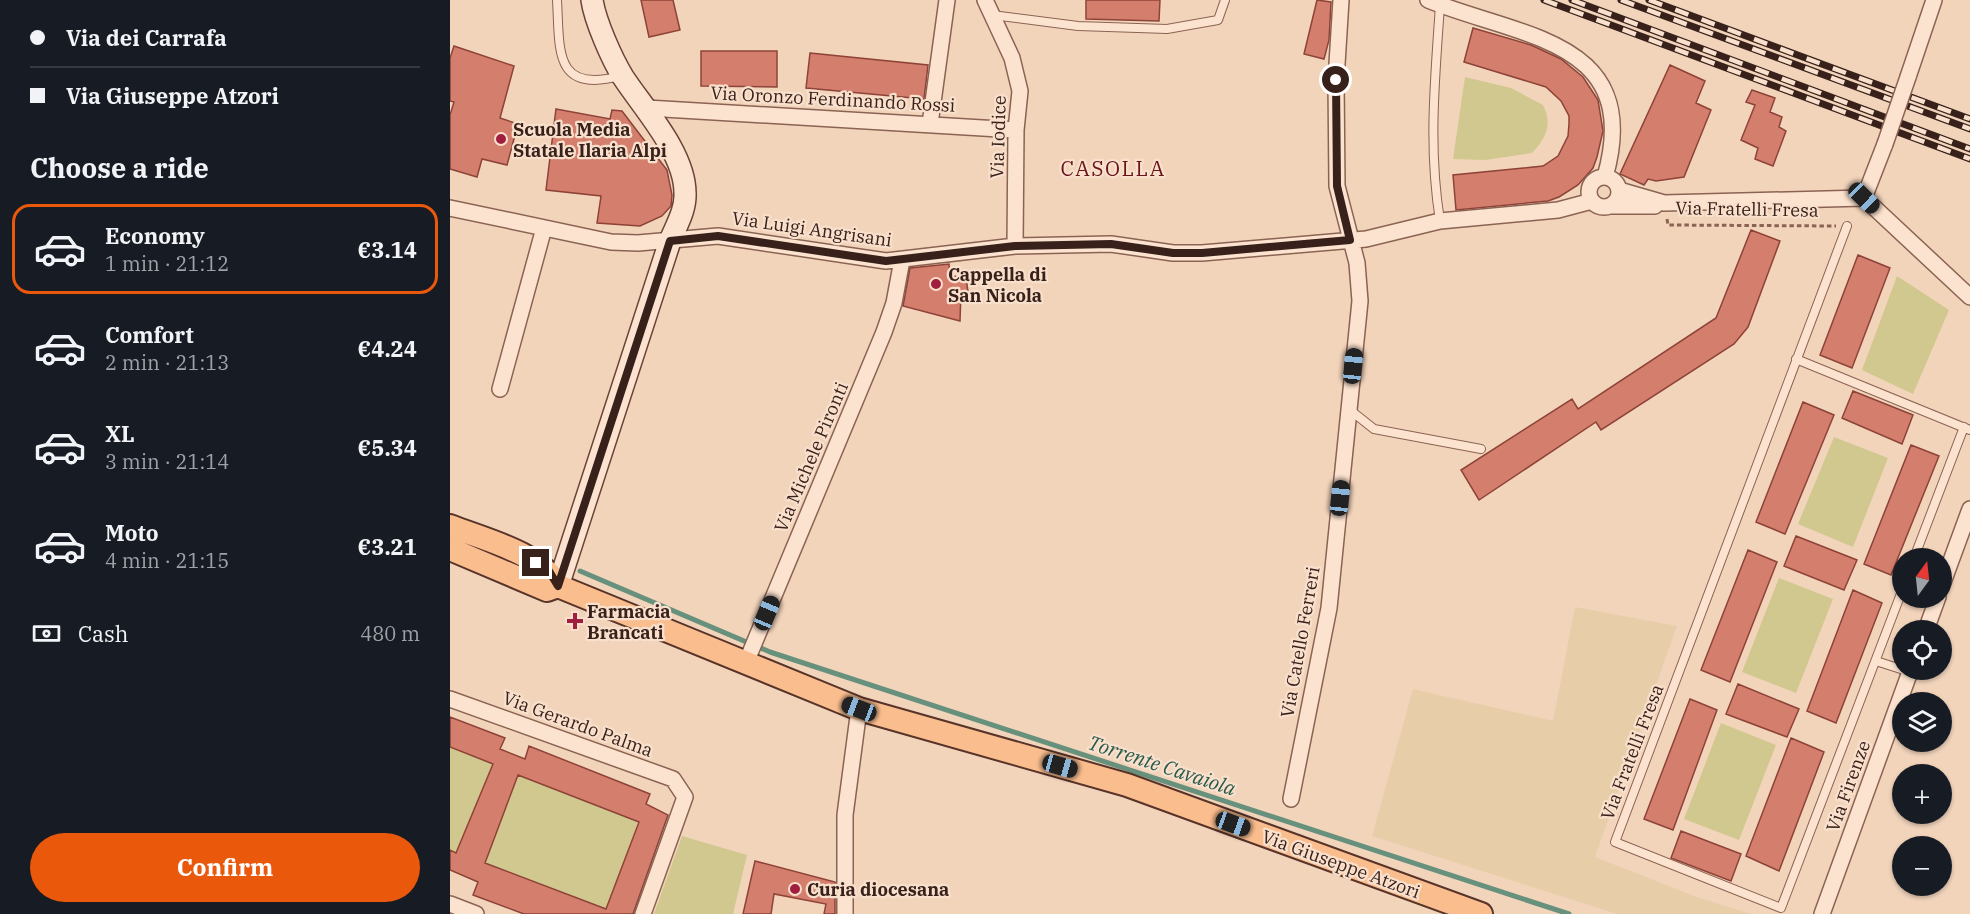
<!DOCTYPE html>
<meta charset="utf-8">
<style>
body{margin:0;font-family:"IBM Plex Serif",serif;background:#242831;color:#f1f3f6;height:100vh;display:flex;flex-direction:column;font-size:22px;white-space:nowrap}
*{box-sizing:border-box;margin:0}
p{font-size:20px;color:#9ea1a6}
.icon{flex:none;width:33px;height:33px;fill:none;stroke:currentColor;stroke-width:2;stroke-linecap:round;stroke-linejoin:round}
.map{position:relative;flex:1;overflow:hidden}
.sheet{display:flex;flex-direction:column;background:#171b24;width:450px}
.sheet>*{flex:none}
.banner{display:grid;align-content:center;height:132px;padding:0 30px;background:#171b24}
.needle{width:39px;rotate:15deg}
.controls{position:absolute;left:1442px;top:548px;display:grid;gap:12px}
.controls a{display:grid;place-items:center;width:60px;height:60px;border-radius:50%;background:#171b24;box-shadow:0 2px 4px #0004;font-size:30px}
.end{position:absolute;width:27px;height:27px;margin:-14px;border:8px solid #38211a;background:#fff;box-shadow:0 0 0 3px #fff}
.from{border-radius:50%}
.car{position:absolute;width:18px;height:36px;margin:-18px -9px;border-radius:8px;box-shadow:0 0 4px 2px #0007;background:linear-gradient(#222 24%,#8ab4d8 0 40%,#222 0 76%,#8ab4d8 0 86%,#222 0)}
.banner b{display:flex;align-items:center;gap:21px;height:57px;font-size:22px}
.banner b+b{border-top:2px solid #363941}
.banner i{width:15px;height:15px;background:#f1f3f6}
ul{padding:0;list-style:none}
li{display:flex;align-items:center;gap:18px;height:90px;margin:0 12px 9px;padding:0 18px;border:3px solid transparent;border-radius:18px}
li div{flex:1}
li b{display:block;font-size:22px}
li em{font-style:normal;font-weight:700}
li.current{border-color:#ea580c}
li>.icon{width:54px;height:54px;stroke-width:1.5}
h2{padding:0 30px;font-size:27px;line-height:72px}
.pay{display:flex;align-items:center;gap:15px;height:66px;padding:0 30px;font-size:22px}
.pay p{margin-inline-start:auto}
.primary-button{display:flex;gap:12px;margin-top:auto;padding:12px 30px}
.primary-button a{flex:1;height:69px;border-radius:36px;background:#ea580c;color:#fff;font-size:24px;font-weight:700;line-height:69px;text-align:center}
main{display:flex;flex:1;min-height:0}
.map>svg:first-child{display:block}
</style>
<main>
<section class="sheet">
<div class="banner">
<b><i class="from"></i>Via dei Carrafa</b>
<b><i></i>Via Giuseppe Atzori</b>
</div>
<h2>Choose a ride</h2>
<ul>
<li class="current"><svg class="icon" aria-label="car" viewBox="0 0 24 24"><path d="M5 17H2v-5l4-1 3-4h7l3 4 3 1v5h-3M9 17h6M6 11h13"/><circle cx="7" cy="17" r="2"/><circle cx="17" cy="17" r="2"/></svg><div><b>Economy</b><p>1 min · 21:12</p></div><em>€3.14</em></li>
<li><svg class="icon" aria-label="car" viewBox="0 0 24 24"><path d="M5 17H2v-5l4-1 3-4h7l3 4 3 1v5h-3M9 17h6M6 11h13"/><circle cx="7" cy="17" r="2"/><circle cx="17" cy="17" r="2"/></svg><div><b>Comfort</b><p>2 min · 21:13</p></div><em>€4.24</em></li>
<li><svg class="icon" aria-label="car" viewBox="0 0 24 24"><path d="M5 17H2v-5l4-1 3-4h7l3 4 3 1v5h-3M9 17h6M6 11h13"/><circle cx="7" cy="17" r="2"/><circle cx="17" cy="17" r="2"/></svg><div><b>XL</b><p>3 min · 21:14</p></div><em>€5.34</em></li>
<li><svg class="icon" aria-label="car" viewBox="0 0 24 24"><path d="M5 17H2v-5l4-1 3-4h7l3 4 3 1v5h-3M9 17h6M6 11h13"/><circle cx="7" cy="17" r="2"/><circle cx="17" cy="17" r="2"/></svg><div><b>Moto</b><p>4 min · 21:15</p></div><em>€3.21</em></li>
</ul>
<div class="pay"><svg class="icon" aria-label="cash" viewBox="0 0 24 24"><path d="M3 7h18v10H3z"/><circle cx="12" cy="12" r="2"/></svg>Cash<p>480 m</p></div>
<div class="primary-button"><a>Confirm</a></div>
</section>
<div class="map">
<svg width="1520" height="914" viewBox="0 0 1520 914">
<rect width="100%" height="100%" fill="#f2d4bb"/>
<path fill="#e8cea8" d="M1125 607 1227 626 1145 857 1247 897 1301 914H1167L922 836 963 689 1103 721Z"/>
<path fill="#d1c88f" d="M1015 77 1061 88 1093 105C1103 125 1096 138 1082 153L1035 160 1003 159Z
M1447 276 1499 310 1463 394 1412 370Z
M1384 437 1438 458 1403 547 1348 524Z
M1329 578 1383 599 1346 693 1292 672Z
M1271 723 1326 745 1289 840 1234 819Z
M0 747 43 764 6 853 0 850Z
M68 775 188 822 156 909 35 863Z
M232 836 297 855 283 914H204Z"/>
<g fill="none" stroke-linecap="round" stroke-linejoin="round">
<path stroke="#67917c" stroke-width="5" d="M130 571 320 652 1119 914"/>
</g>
<path fill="#d47e6d" stroke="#8d4337" stroke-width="1.5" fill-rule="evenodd" d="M191 0H223L230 30 199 37Z
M636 0H710L709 21 636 19Z
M867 0 881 2 879 40 874 59 854 54Z
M1023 28 1081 45 1111 59 1133 77 1148 100 1153 131 1147 157 1143 168 1128 185 1109 197 1098 201 1006 210 1003 175 1093 166 1108 156 1118 136 1119 124V116L1111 101 1096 87 1014 62Z
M4 46 64 66 50 118 68 124 57 165 32 159 27 177 0 169V115L4 102 0 101V58Z
M251 51H327V87L251 86Z
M360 53 478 65 474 99 356 88Z
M1220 65 1255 81 1246 103 1261 110 1234 177 1206 181 1198 179 1194 185 1170 174Z
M1302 90 1325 98 1320 112 1332 117 1329 127 1336 131 1323 166 1305 159 1308 148 1291 140 1305 105 1296 102Z
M106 109 160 119 162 110 172 111 217 170 222 195 221 206 212 216 190 226 147 223 151 196 96 190Z
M1301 230 1330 241 1298 327 1284 344 1151 430 1146 422 1029 500 1011 470 1122 399 1128 409 1266 318Z
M1408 255 1440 268 1402 368 1370 355Z
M499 264 500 276 516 277 518 292H511L510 321 453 306 460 268Z
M1403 391 1463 415 1452 444 1392 418Z
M1353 402 1384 415 1335 534 1306 522Z
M1461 445 1489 456 1441 575 1414 564Z
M1346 536 1407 560 1394 590 1334 566Z
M1298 550 1327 562 1280 682 1251 670Z
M1403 590 1432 603 1386 723 1357 711Z
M1288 684 1349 709 1337 737 1276 714Z
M1240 699 1267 710 1223 830 1194 819Z
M0 717 55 738 50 749 75 759 79 746 200 794 196 804 218 815 183 914H74L23 895 28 882 0 870V850L6 853 43 764 0 747ZM68 775 189 822 156 909 35 863Z
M1341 738 1374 752 1329 871 1296 856Z
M1231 831 1291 854 1281 881 1221 858Z
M305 861 385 882V914H374L376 904 324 894 321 914H293Z"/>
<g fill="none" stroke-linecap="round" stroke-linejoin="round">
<defs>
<path id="service" d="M107 0C110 49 103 94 170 76
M542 15 628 26 717 29 768 20 775 0
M990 221C978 146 985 80 990 5
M1397 226 1165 842 1331 908 1452 591
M1346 359 1520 430
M900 410 924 429 1031 449
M1464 558 1514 427
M1426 661 1460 672"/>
<path id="minor" d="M535 0 562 58 570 91 566 130 565 246
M978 0C1071 38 1194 39 1155 177
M1458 77 1484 0
M197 108 566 130
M480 124 497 0
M1139 192a15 15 0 1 1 30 0a15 15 0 1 1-30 0Z
M1169 190 1214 203 1414 198 1520 297
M1414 198 1435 144
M1160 206H1205
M0 208 161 242 188 243 268 236 436 261 565 246 661 244 723 253H752L916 239 990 221 1108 210 1142 201
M50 389 94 228
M1491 588 1520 509
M1476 630 1488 597
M295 665 434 332 444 303 452 260
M0 699 223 779 235 797 193 914
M841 799 879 608 910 301 907 263 887 186 886 80 891 0
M0 904 26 914
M395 914V815L409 709
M1372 914 1461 669"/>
<path id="secondary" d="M108 586 220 241C226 226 236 210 235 193 235 153 194 109 173 77 162 59 145 21 142 0"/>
<path id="primary" d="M0 526C35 540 89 552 108 586L409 709 677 785 1031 914
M0 549 97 590 108 586"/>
</defs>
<use href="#service" stroke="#8b6353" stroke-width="10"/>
<use href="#minor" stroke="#8b6353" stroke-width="18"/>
<use href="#secondary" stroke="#6c4437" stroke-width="24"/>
<use href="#primary" stroke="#583329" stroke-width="26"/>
<path stroke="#8b6353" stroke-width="3" stroke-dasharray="4.5 3" stroke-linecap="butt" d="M1217 219 1218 225 1386 226"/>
<use href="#service" stroke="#fce3cf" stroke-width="8"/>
<use href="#minor" stroke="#fce3cf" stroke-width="15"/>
<use href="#secondary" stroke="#fce3cf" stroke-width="21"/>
<use href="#primary" stroke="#fabd8e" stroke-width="22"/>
<defs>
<path id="rail" d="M1094 0 1520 159
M1122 0 1520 149
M1171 0 1520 129
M1199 0 1520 119"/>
</defs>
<use href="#rail" stroke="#38211a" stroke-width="7"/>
<use href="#rail" stroke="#f9e0cc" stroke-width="4.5" stroke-dasharray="14" stroke-linecap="butt"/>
<defs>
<path id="minor-bridge" d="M1435 144 1458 77"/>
</defs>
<use href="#minor-bridge" stroke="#8b6353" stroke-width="18" stroke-linecap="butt"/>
<use href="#minor-bridge" stroke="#fce3cf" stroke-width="15"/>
</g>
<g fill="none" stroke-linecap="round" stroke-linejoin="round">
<path stroke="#38211a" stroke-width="8" d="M86 563 99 571 108 586 220 241 268 236 436 261 565 246 661 244 723 253H752L900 240 887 186 886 80"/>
</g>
<g fill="#a01e3f" stroke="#f9e0cc" stroke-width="2">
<circle cx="51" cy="139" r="6"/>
<circle cx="486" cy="284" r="6"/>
<path d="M122 612h6v6h6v6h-6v6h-6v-6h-6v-6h6z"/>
<circle cx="345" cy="889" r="6"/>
</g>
<g text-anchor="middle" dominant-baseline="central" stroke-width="4.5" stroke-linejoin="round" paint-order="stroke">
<g font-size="18" fill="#38211a" stroke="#f9e0cc">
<text transform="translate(383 99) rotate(3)">Via Oronzo Ferdinando Rossi</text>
<text transform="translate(548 137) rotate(-88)">Via Iodice</text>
<text transform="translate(1297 209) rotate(1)">Via Fratelli Fresa</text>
<text transform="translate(362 229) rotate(8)">Via Luigi Angrisani</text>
<text transform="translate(361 457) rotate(-67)">Via Michele Pironti</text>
<text transform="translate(850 642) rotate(-80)">Via Catello Ferreri</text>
<text transform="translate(128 724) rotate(20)">Via Gerardo Palma</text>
<text transform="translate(1182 752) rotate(-69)">Via Fratelli Fresa</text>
<text transform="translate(1398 786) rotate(-70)">Via Firenze</text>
<text transform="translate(891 864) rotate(20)">Via Giuseppe Atzori</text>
</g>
<g font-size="18" font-weight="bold" fill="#38211a" stroke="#f9e0cc" text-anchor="start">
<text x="63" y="129">Scuola Media<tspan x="63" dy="21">Statale Ilaria Alpi</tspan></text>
<text x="498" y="274">Cappella di<tspan x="498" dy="21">San Nicola</tspan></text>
<text x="137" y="611">Farmacia<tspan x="137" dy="21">Brancati</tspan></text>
<text x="357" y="889">Curia diocesana</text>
</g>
<g font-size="20" font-style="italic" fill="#275a4a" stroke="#f9e0cc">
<text transform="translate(712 765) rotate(18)">Torrente Cavaiola</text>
</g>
<g font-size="21" letter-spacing="1.5" fill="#691519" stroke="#f9e0cc">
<text x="663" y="168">CASOLLA</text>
</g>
</g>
</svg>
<div class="controls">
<a><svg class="needle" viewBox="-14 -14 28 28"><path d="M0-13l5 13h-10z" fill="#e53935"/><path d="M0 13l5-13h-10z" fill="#9ea1a6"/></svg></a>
<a><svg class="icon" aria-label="locate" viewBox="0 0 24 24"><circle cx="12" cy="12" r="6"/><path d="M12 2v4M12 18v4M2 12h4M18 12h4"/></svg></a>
<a><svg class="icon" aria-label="layers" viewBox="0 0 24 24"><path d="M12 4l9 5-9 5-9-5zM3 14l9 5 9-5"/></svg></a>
<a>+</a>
<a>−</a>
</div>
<i class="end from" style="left:886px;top:80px"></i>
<i class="end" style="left:86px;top:563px"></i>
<i class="car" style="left:1414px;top:198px;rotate:134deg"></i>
<i class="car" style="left:903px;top:366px;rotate:6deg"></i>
<i class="car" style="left:890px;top:498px;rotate:6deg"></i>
<i class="car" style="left:317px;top:613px;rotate:23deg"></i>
<i class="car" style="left:409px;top:709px;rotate:291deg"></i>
<i class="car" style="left:610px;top:766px;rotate:106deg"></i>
<i class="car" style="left:783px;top:824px;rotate:110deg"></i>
</div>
</main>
